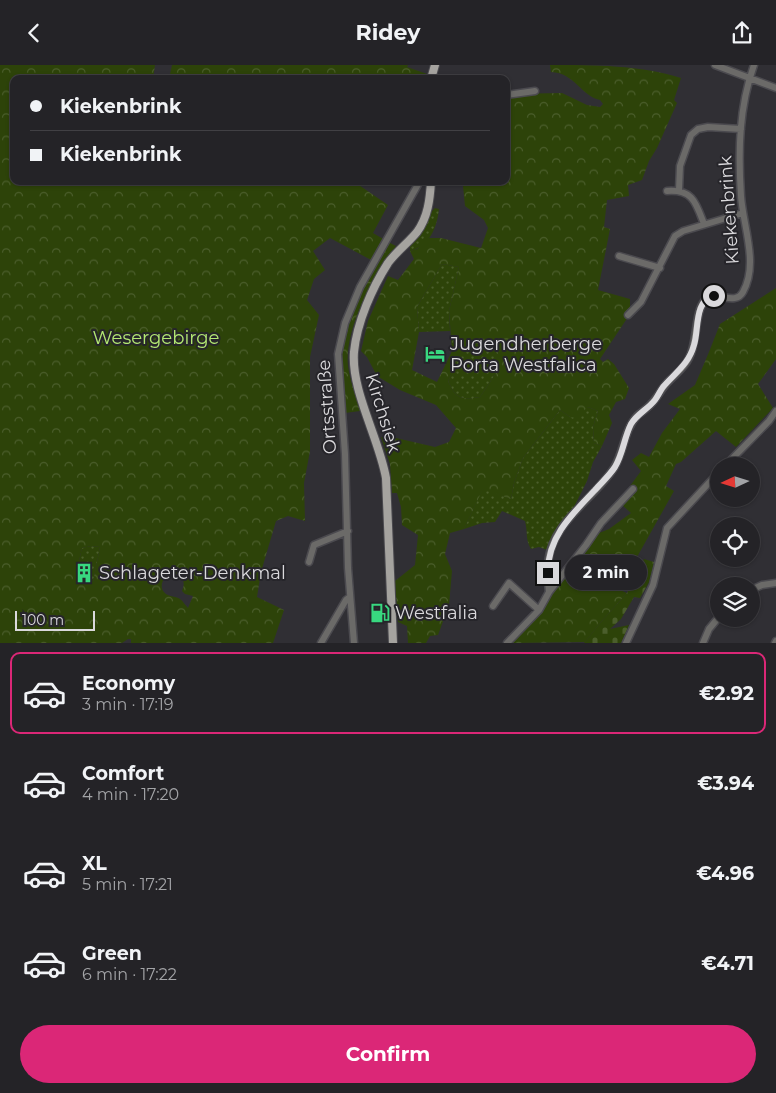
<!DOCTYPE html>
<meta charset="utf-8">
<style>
body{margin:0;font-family:Montserrat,sans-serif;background:#2c2b2f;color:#f1f3f6;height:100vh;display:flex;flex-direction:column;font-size:19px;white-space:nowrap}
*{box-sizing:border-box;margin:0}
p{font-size:16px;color:#a3a4a7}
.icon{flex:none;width:28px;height:28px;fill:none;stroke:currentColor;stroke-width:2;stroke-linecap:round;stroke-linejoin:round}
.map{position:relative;height:578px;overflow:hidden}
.drawer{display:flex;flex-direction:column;background:#242327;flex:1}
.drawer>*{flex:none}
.banner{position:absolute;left:10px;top:10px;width:500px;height:110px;border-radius:10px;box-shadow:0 1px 4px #0004,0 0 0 1px #414044;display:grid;align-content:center;height:110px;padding:0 20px;background:#242327}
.needle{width:32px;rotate:266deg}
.controls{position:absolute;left:710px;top:392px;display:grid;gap:10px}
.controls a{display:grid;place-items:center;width:50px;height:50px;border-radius:50%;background:#242327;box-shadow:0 1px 4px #0004,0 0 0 1px #414044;font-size:25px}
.scale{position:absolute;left:15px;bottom:12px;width:80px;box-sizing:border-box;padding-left:5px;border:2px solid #dad9dc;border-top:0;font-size:14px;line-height:18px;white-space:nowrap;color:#dad9dc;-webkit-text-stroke:4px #26252a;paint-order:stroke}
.end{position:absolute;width:22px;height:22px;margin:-11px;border:6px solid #dad9dc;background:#111;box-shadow:0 0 0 2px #111}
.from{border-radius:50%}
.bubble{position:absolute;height:35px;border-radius:18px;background:#242327;box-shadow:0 1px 4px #0004,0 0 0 1px #414044;font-size:16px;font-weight:700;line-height:35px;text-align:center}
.banner b{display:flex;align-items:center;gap:18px;height:48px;font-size:19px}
.banner b+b{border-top:1px solid #414044}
.banner i{width:12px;height:12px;background:#f1f3f6}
ul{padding:9px 0 0;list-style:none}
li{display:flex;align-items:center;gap:15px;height:82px;margin:0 10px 8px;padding:0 10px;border:2px solid transparent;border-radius:10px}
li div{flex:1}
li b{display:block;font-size:19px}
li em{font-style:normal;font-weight:700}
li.on{border-color:#db2777}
li>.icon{width:45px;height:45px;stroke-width:1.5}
.button{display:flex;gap:10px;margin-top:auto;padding:10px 20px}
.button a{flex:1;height:58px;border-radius:30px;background:#db2777;color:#fff;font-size:20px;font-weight:700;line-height:58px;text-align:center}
header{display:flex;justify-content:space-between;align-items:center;height:65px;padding:0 20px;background:#242327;font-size:22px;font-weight:700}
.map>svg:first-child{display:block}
</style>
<header><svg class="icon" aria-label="back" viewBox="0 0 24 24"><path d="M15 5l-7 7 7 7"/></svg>Ridey<svg class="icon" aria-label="share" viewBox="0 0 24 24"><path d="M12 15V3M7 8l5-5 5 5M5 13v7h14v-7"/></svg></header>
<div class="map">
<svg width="776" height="578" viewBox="0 0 776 578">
<defs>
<pattern id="grass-dots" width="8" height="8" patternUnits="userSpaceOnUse" patternTransform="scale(1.25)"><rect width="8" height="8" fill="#2d4309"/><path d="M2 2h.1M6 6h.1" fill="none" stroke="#4b5e2c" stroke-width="1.8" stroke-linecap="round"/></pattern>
<pattern id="forest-crowns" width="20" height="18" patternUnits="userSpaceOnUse" patternTransform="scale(1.25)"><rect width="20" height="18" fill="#2d4309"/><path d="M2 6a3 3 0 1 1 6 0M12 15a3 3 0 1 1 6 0" fill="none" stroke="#4b5e2c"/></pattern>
<pattern id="cemetery-stones" width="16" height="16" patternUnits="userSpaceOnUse" patternTransform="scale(1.25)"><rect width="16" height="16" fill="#2d4309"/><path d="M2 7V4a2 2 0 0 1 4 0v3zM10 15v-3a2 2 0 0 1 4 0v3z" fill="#4b5e2c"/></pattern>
</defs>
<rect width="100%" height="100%" fill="#302f34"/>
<path fill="url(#grass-dots)" d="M435 143 439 144C437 162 430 181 410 186V179L425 161 432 146Z
M442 199 459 202 449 246 450 266 419 267 417 242Z
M479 275 498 288V305L480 332C461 335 456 334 448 316L465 280Z
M588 342 598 346 593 362 594 378 602 381 593 397 587 416 571 448 553 471 547 485 539 482 531 484C525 474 528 467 525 456L502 446 495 457 482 458 464 464 483 423 511 434 514 418 523 393 560 345 570 352Z
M91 481 100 482 93 517 81 515 76 509 82 483Z"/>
<path fill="url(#forest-crowns)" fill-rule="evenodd" d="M0 0H155L153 14H14V116H353L388 140 373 168 385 175 373 196 330 173 313 186 325 205 314 214 307 235 319 250 310 292V386L304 418 305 456 288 451 276 456 261 507 257 532 284 545 273 578H131V574H128L122 578H0ZM91 481 100 482 93 517 81 515 76 509 82 483ZM173 508C183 510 186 517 182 526L185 529 193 531 188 543C185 540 183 536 180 534 176 531 171 532 168 530 156 524 163 510 173 508Z
M172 0H408L407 2 427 9 426 14H169Z
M550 0C594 0 641 0 681 13L674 35 677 38 657 83 649 96 642 115 628 120 629 131 607 135 604 162 610 164 598 225 630 234V249L600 294 603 297 608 294 614 299 629 323 625 334 616 337 609 350 612 358 602 381 594 378 593 362 598 346 588 342 576 353 570 352 560 345 523 393 514 418 511 434 483 424 464 464 450 468 445 489 452 506 449 540 438 570 430 571 426 578H408L407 561 398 557 395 516 415 500 418 470 402 460 401 442 397 428H392L390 399 381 372 396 373 435 382 449 377 456 363 436 340 400 325 377 311 367 292 361 286 368 256 388 211 398 215 414 194 410 186 417 184 429 173H441L481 183 488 163 484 155 465 141 463 121 454 116H506V29L562 28 587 40 600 42 603 39 600 35C581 31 575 8 551 7ZM442 199 459 202 449 246 452 286 437 317 412 305 419 267 417 242ZM479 275 498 288V305L480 332C461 335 456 334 448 316L465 281Z
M388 177 396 181C374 208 344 265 348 301 350 316 356 331 360 346L345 348 340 292 350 249 363 219Z
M776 223V294L758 319 773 343 736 382 716 366 681 397 676 399 666 421 674 426 637 492 622 495 606 519 627 528 601 557 585 577 512 578 538 549 558 519 594 473 599 468 609 464 631 448 621 439 634 425 630 421 641 406 632 395 641 388 649 392 662 368 680 344 668 339 695 320 709 287 720 259Z"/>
<path fill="url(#cemetery-stones)" d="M644 494 654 497 649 517 640 533 634 532 621 554 610 564 629 560 621 578H584L601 557 627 528Z"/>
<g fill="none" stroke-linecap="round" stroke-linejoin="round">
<defs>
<path id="minor" d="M715 0 776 23
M506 30 535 26
M679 125 680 101 691 70 698 64 708 62 741 64
M667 126C693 124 696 138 704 159
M619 191 660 203
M628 250 641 237 675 171 683 166 743 148
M725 401 769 356 776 346
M309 497 314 480 348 466
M751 525 762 520 776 518
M549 527C548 518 547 507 548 497 553 456 593 435 614 403 624 387 624 365 637 351 641 347 647 344 651 339 658 332 662 322 670 315 677 308 685 302 689 293 698 276 694 248 705 235 715 224 735 242 743 227 759 199 743 161 741 131 738 86 739 42 754 0
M493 541 509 518 539 545
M321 578 346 535 350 532
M354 578 348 503 345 389 338 289 345 258 360 222 420 116
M507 578 539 545 549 527 586 480 601 458 633 424
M626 578 653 520 667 463 719 407
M703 578 709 564 719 552
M775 578 776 576"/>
<path id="major" d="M431 14 435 0
M393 578 386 413C379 373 351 326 354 287 357 257 372 223 388 198 396 187 408 178 417 167 428 152 430 134 431 116"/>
</defs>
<use href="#minor" stroke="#4b4a4f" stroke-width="9"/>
<use href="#major" stroke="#4b4a4f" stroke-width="10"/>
<use href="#minor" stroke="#6b6a68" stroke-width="6"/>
<use href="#major" stroke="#a5a39f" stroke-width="8"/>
</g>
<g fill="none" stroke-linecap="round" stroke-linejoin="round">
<path stroke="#dad9dc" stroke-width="6" d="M548 508C547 473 572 449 595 425 601 418 609 411 615 402 623 389 624 373 631 359 637 349 648 344 655 335 658 331 660 326 663 322 675 308 689 299 694 280 699 265 694 235 714 231"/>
</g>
<defs>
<symbol id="hotel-bare" viewBox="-9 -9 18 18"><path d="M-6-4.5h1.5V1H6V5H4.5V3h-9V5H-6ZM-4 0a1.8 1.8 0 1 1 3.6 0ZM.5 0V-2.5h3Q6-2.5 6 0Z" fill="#38d880" stroke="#26252a" stroke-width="2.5" paint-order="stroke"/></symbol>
<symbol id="building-bare" viewBox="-9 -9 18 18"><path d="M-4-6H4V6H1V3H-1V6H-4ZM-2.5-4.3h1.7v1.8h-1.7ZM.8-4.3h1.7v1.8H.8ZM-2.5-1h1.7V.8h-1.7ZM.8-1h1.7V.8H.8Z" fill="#38d880" stroke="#26252a" stroke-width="2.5" paint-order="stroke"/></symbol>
<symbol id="fuel-bare" viewBox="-9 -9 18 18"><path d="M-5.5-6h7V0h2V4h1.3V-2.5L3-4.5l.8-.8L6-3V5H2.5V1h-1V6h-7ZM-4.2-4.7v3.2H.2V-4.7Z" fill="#38d880" stroke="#26252a" stroke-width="2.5" paint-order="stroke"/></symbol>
</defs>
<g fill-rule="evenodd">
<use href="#hotel-bare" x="421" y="275" width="28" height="28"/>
<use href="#building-bare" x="70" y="494" width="28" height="28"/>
<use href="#fuel-bare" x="366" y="534" width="28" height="28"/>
</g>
<g text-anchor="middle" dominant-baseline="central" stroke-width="4" stroke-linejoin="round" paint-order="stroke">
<g font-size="18" fill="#dad9dc" stroke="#26252a">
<text transform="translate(729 145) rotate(-94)">Kiekenbrink</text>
<text transform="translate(327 342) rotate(-94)">Ortsstraße</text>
<text transform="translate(383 348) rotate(73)">Kirchsiek</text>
</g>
<g font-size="18" fill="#b4e973" stroke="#26252a">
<text x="156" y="273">Wesergebirge</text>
</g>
<g font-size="18" fill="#dad9dc" stroke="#26252a" text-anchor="start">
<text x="450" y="279">Jugendherberge<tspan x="450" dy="21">Porta Westfalica</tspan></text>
<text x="99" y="508">Schlageter-Denkmal</text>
<text x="395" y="548">Westfalia</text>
</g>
</g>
</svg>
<div class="controls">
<a><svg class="needle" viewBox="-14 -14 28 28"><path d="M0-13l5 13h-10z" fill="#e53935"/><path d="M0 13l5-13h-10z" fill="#a3a4a7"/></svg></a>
<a><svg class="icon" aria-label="locate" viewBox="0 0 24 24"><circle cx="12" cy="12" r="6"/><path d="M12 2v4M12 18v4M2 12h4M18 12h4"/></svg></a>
<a><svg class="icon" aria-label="layers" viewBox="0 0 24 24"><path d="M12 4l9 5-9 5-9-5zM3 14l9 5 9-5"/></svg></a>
</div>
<div class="scale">100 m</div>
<i class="end from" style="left:714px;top:231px"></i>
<i class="end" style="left:548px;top:508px"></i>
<div class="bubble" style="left:565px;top:490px;width:82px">2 min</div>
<div class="banner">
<b><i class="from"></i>Kiekenbrink</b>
<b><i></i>Kiekenbrink</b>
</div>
</div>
<section class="drawer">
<ul>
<li class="on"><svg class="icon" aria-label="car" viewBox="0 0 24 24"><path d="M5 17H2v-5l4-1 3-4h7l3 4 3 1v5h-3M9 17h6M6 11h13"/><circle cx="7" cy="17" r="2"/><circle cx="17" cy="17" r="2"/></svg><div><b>Economy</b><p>3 min · 17:19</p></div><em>€2.92</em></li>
<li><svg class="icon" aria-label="car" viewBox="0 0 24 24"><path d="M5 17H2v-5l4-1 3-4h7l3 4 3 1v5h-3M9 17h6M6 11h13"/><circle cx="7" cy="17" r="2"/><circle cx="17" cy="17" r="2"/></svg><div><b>Comfort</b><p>4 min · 17:20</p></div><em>€3.94</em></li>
<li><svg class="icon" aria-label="car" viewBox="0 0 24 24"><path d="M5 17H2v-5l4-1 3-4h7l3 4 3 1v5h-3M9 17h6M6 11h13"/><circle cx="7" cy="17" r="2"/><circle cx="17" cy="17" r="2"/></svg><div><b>XL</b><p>5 min · 17:21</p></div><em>€4.96</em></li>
<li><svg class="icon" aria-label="car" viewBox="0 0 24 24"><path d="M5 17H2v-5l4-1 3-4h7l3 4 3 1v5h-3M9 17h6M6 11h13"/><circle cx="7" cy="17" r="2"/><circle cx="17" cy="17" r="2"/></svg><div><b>Green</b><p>6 min · 17:22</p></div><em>€4.71</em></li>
</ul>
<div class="button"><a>Confirm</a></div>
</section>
